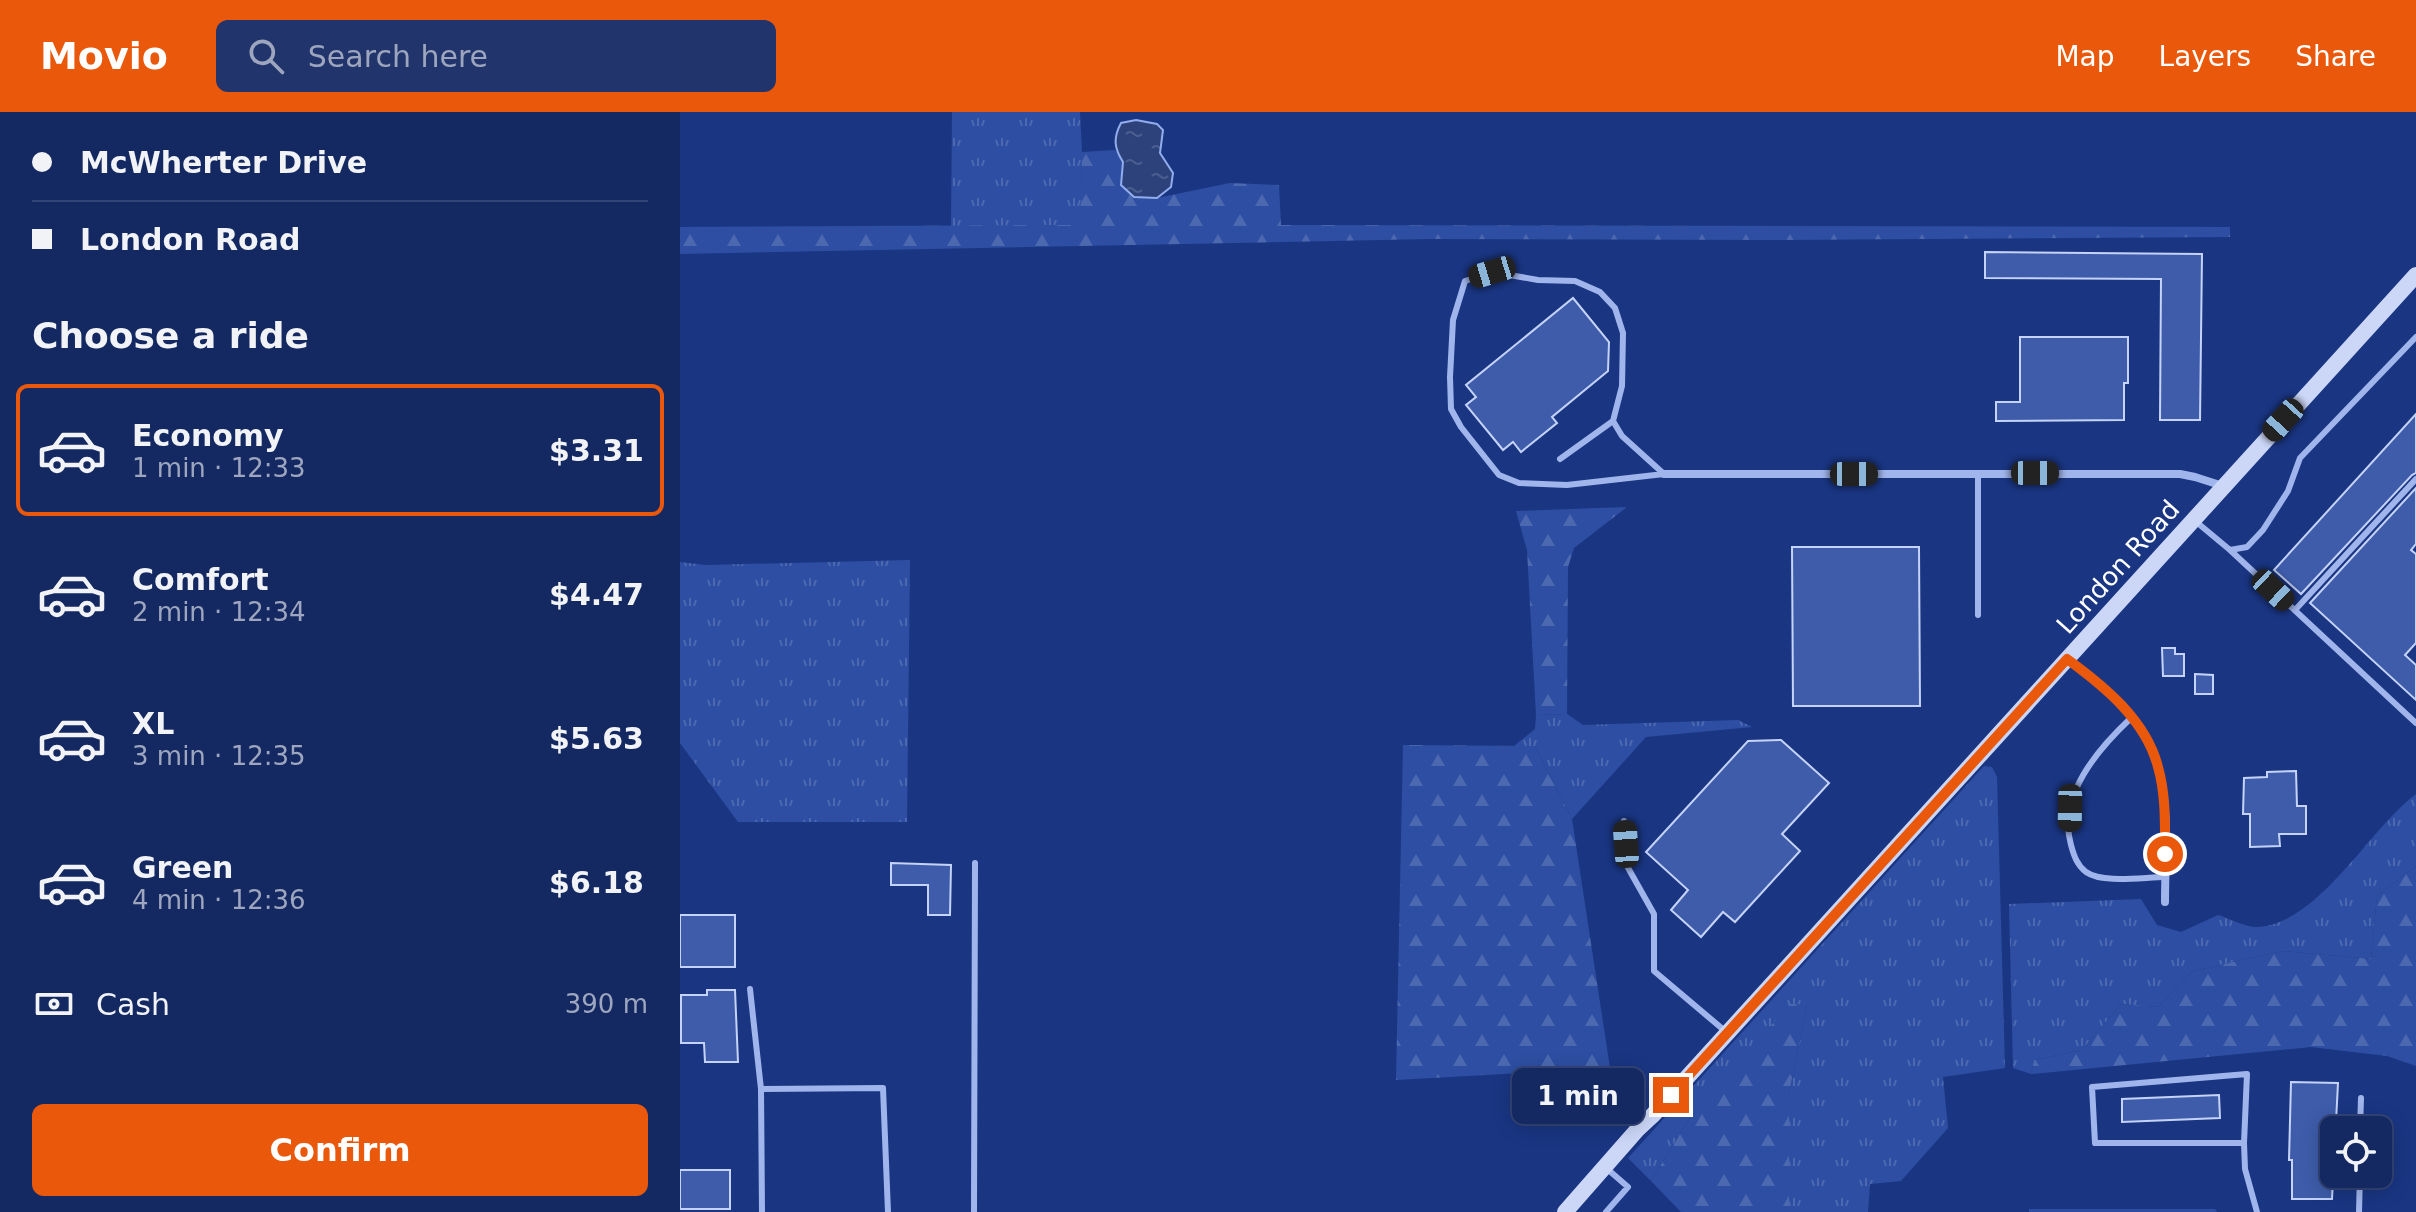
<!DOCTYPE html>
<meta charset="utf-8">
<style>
body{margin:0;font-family:"DejaVu Sans",sans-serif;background:#21346b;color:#f1f3f6;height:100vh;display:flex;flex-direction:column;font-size:30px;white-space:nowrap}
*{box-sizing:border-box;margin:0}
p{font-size:26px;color:#9da6be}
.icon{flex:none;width:44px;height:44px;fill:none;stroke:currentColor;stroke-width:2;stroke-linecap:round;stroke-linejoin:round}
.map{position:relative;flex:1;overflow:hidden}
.details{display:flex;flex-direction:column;background:#142862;width:680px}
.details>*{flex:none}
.banner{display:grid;align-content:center;height:176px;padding:0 32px;background:#142862}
.buttons{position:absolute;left:1640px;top:1004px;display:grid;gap:16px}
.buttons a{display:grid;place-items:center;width:72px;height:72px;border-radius:12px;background:#142862;box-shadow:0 4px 20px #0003,0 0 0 2px #347;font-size:40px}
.end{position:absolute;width:36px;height:36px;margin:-18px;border:10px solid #ea580c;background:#fff;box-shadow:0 0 0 4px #fff}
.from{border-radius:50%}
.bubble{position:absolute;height:56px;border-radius:12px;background:#142862;box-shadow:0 4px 20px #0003,0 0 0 2px #347;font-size:26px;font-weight:700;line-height:56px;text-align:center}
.car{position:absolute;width:24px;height:48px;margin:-24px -12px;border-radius:10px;box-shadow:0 0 6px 2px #0007;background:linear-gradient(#222 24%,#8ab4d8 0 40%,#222 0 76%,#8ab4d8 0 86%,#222 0)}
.banner b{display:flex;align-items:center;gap:28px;height:76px;font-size:30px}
.banner b+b{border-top:2px solid #347}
.banner i{width:20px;height:20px;background:#f1f3f6}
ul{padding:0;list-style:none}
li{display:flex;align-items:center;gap:24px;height:132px;margin:0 16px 12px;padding:0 16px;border:4px solid transparent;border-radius:12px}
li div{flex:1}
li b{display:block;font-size:30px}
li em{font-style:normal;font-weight:700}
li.active{border-color:#ea580c}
li>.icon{width:72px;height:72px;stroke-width:1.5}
h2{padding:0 32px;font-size:36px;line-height:96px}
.pay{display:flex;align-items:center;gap:20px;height:88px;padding:0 32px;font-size:30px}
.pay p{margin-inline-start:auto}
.primary-button{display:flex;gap:16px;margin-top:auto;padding:16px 32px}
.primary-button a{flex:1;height:92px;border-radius:12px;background:#ea580c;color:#fff;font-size:32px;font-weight:700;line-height:92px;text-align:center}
header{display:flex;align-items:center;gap:48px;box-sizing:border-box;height:112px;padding:0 40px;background:#ea580c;color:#fff}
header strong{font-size:38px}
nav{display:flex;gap:44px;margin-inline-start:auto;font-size:28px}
.search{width:560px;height:72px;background:#21346b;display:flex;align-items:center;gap:20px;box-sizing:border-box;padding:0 28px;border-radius:12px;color:#9da6be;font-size:30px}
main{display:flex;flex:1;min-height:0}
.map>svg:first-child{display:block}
</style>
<header>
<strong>Movio</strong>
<div class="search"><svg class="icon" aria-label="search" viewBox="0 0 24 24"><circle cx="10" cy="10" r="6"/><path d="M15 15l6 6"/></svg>Search here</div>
<nav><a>Map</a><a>Layers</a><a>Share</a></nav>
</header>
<main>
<section class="details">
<div class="banner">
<b><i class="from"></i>McWherter Drive</b>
<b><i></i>London Road</b>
</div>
<h2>Choose a ride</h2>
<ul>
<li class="active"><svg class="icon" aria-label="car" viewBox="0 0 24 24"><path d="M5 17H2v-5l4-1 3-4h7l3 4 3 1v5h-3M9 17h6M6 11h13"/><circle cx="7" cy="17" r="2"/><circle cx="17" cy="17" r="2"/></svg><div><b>Economy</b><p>1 min · 12:33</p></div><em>$3.31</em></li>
<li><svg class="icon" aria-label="car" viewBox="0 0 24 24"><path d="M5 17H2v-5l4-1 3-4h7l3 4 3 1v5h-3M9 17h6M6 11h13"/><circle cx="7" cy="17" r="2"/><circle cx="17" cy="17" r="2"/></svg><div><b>Comfort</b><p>2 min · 12:34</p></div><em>$4.47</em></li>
<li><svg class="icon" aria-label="car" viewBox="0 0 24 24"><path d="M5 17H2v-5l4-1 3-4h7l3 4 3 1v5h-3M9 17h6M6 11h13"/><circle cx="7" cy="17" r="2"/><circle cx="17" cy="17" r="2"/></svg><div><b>XL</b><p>3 min · 12:35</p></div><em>$5.63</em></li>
<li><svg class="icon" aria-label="car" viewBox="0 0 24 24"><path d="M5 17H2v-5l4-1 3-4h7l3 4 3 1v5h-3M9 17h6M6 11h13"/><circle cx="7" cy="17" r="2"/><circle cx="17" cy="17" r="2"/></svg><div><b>Green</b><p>4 min · 12:36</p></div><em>$6.18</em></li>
</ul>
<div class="pay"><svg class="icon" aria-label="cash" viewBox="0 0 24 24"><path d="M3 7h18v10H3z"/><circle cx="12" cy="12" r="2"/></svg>Cash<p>390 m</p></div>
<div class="primary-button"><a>Confirm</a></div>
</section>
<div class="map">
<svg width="1736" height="1100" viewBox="0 0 1736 1100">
<defs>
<pattern id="grass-tufts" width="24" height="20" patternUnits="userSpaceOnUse" patternTransform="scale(2)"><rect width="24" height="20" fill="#2d4ea2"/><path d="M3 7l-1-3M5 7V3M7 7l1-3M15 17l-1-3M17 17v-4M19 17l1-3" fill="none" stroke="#4c69b0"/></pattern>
<pattern id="forest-firs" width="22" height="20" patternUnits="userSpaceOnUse" patternTransform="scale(2)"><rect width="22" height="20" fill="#2d4ea2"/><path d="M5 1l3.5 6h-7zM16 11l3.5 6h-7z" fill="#4c69b0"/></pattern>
<pattern id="water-ripples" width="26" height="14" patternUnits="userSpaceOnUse" patternTransform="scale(2)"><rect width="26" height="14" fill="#2d427b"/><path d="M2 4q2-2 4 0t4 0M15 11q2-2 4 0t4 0" fill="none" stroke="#4c5e8f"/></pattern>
</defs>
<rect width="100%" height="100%" fill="#1a3683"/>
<path fill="url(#grass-tufts)" d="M272 0H400L402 40 401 113 271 115Z
M230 448 227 710H58L0 631V450L26 453Z
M887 602 903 613 1058 608 1072 615 966 625 892 707 855 634H834L855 617 856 603Z
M1304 654 1312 655 1317 665 1325 956 1263 965 1268 1016 1221 1069 1190 1072 1188 1100H1109V981L1127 893H1110L1009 1007 971 1069 948 1046Z
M1736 682V754L1697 784 1691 847 1603 839 1513 859 1478 895 1441 892 1402 938 1354 948 1351 962 1333 956 1329 792 1461 787 1477 813 1501 820 1538 803C1550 807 1567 816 1579 815 1640 810 1689 717 1736 682Z
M1349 1097H1535L1537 1100H1349Z"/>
<path fill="url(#forest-firs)" d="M435 38 443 50 441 64 454 85 477 86 550 71 599 73 601 113 1550 115V125L1101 128 748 127 0 142V115L400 113 402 40Z
M947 395 894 436 888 455 887 602 856 603 847 438 836 399Z
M723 633 855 634 892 707 930 956 716 968Z
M1736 754V954L1707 944 1631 935 1351 962 1354 948 1402 938 1441 892 1478 895 1513 859 1603 839 1691 847 1697 784Z
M1110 892 1127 893 1109 981V1100H1001L971 1069 1009 1007Z"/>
<path fill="url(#water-ripples)" stroke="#92aded" stroke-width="2" d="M456 8 477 12 483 18 480 41 493 61 491 75 477 86 454 85 441 73 443 50C434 36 433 26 441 11Z"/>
<path fill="#3e5caa" stroke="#c5d3f8" stroke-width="2" d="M1305 140 1522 142 1520 308H1480L1481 167 1305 166Z
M893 186 929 230 928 259 872 305 877 311 841 340 833 330 823 338 786 293 796 285 786 273Z
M1340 225H1448V271H1444V308L1316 309V290H1340Z
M1736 302V361L1732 363 1621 482 1594 458Z
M1736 376V432L1731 438 1736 442V531L1725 543 1736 553V588L1630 491Z
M1112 435H1239L1240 594H1113Z
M1482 536H1495V542H1504V564H1483Z
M1515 562 1533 563V582H1515Z
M1101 628 1149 671 1102 722 1120 739 1055 810 1043 800 1021 825 991 798 1008 778 966 740 1068 629Z
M1616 659 1617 694H1626V722H1599L1600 734 1570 735V702H1563L1564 666 1587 665V660Z
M211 751 271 753 270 803H248V773H211Z
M0 803H55V855H0Z
M27 878H55L58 950H25L24 931H1V883H27Z
M1611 970 1658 971 1652 1087H1612V1048H1609Z
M1539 983 1540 1006 1442 1010V987Z
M0 1058H50V1097H0Z"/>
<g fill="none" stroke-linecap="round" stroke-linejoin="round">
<path stroke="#a0b5eb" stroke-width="6" d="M812 160 858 168 895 169 920 180 935 196 943 221 942 274 933 309 942 324 984 362 887 373 839 371 819 363 781 315 771 297 770 265 773 208 785 169Z
M880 347 933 309
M1514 408 1550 438 1567 435 1583 418 1608 379 1620 346 1736 225
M1550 438 1736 611
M1615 498 1736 367
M1298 503V361
M1451 606C1418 637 1377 684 1391 733 1394 744 1397 753 1406 760 1423 772 1464 765 1485 765
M944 709 947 754 974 802V859L1045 919
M70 877 81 977 203 976 208 1100
M81 977 82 1100
M1680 1018 1681 986
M1564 1031H1415L1412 975 1567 962 1564 1031 1565 1057 1577 1100
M925 1055 948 1075 926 1100
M294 1100 295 751
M1679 1100 1680 1062"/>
<path stroke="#a0b5eb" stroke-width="8" d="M984 362H1500L1515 365 1543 374
M1387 547C1424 574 1465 608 1478 654 1490 697 1485 746 1485 790"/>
<path stroke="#ccd7f8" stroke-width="16" d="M885 1100 957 1018 972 1004 1736 163"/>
</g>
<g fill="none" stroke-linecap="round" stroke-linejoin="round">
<path stroke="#ea580c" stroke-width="10" d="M991 983 1387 547C1424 574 1466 608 1478 655 1486 683 1485 713 1485 742"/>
</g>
<g text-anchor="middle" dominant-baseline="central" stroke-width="6" stroke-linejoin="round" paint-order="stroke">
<g font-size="26" fill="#fff" stroke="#1a3683">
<text transform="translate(1438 455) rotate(-48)">London Road</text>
</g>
</g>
</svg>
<div class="buttons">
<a><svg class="icon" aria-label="locate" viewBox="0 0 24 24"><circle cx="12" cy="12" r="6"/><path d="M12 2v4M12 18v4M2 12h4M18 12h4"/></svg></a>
</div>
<i class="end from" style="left:1485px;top:742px"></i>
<i class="end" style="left:991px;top:983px"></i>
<div class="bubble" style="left:832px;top:956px;width:132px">1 min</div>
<i class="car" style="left:812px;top:160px;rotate:253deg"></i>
<i class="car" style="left:1603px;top:308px;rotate:222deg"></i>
<i class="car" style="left:1355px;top:361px;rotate:90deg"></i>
<i class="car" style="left:1174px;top:362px;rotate:90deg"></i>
<i class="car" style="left:1593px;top:478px;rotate:133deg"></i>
<i class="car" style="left:1390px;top:696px;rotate:181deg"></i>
<i class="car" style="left:946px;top:732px;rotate:356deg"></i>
</div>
</main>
